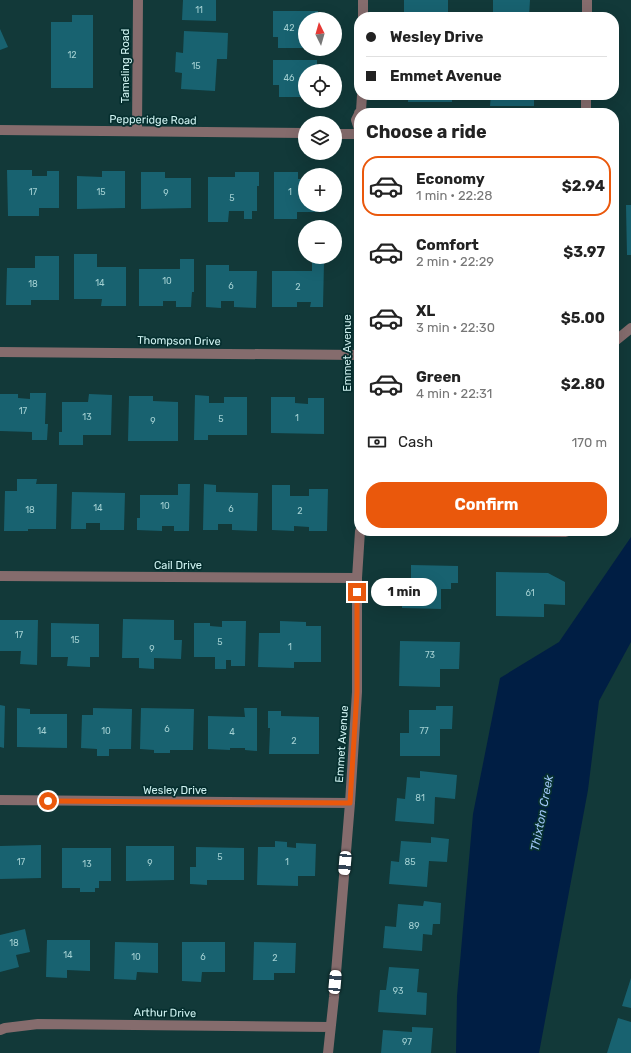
<!DOCTYPE html>
<meta charset="utf-8">
<style>
body{margin:0;font-family:Rubik,sans-serif;background:#f2f2f2;color:#222;height:100vh;display:flex;flex-direction:column;font-size:15px;white-space:nowrap}
*{box-sizing:border-box;margin:0}
p{font-size:13px;color:#767676}
.icon{flex:none;width:22px;height:22px;fill:none;stroke:currentColor;stroke-width:2;stroke-linecap:round;stroke-linejoin:round}
.map{position:relative;flex:1;overflow:hidden}
.side{position:absolute;left:354px;top:108px;width:265px;height:428px;display:flex;flex-direction:column;background:#fff;border-radius:16px;box-shadow:0 4px 16px #0002}
.side>*{flex:none}
.top-card{position:absolute;left:354px;top:12px;width:265px;height:88px;border-radius:16px;box-shadow:0 4px 16px #0002;display:grid;align-content:center;height:88px;padding:0 12px;background:#fff}
.needle{width:26px;rotate:355deg}
.controls{position:absolute;left:298px;top:12px;display:grid;gap:8px}
.controls a{display:grid;place-items:center;width:44px;height:44px;border-radius:50%;background:#fff;box-shadow:0 4px 16px #0002;font-size:20px}
.end{position:absolute;width:18px;height:18px;margin:-9px;border:5px solid #ea580c;background:#fff;box-shadow:0 0 0 2px #fff}
.from{border-radius:50%}
.bubble{position:absolute;height:28px;border-radius:14px;background:#fff;box-shadow:0 4px 16px #0002;font-size:13px;font-weight:700;line-height:28px;text-align:center}
.car{position:absolute;width:12px;height:24px;margin:-12px -6px;border-radius:5px;box-shadow:0 0 3px 1px #0007;background:linear-gradient(#fff 24%,#345 0 40%,#fff 0 76%,#345 0 86%,#fff 0)}
.top-card b{display:flex;align-items:center;gap:14px;height:38px;font-size:15px}
.top-card b+b{border-top:1px solid #e0e0e0}
.top-card i{width:10px;height:10px;background:#222}
ul{padding:0;list-style:none}
li{display:flex;align-items:center;gap:12px;height:60px;margin:0 8px 6px;padding:0 4px;border:2px solid transparent;border-radius:16px}
li div{flex:1}
li b{display:block;font-size:15px}
li em{font-style:normal;font-weight:700}
li.on{border-color:#ea580c}
li>.icon{width:36px;height:36px;stroke-width:1.5}
h2{padding:0 12px;font-size:18px;line-height:48px}
.pay{display:flex;align-items:center;gap:10px;height:44px;padding:0 12px;font-size:15px}
.pay p{margin-inline-start:auto}
.cta{display:flex;gap:8px;margin-top:auto;padding:8px 12px}
.cta a{flex:1;height:46px;border-radius:16px;background:#ea580c;color:#fff;font-size:16px;font-weight:700;line-height:46px;text-align:center}
.map>svg:first-child{display:block}
</style>
<div class="map">
<svg width="631" height="1053" viewBox="0 0 631 1053">
<rect width="100%" height="100%" fill="#123939"/>
<path fill="#001e44" d="M631 537V642L599 701 588 790 539 1053H456L457 996 473 814 500 678 559 642Z"/>
<path fill="#186270" d="M183 0H216V21L182 20Z
M404 0H448V17H404Z
M493 0H530L529 17H502V13L493 12Z
M273 11H318V19H305V48H278V37H273Z
M72 15H93V88H51V22H72Z
M0 29 8 47 0 50Z
M184 31 228 33 227 59H217L215 91 181 89 182 73 175 72 176 52 183 53Z
M273 60H317V71H305V97H279V85H273Z
M408 95H452V102H408Z
M491 95H534V106H490Z
M7 170H32V176H47V171H59V208H39V216H8Z
M102 171H125V208L77 209V176L102 177Z
M141 172H165V178H191V208L141 209Z
M235 172H259V186H257V211H252V219H244V211H229L228 222H208V177H235Z
M274 172H298V179H305V205H326V212H297V219H274Z
M626 205H631V255H627Z
M74 254H97V267H126V306H101L102 299H74Z
M35 256H59V300H31V305H6L7 268H35Z
M180 259H194V292H192L191 307H176V301H163V306H139V269H180Z
M312 262H324L323 307H310L311 302H297V307H272V271H312Z
M206 265H229V271H257L256 308 234 307V301H221V308L206 307Z
M30 393H46L45 424H48L47 440H32V432L0 431V394H18V398L30 399Z
M89 394 112 395 111 435H83V445H59V432H62V402H88Z
M195 395 209 396V403H224V397H247V435H208V440H194Z
M129 396H153V401L178 402V441H128Z
M271 397H295V403L308 404V398H324V434L271 433Z
M17 479H37L36 484H57L56 529H28V531H4L5 491H17Z
M178 484H190L189 531H174V526H162V531L137 530V518H140V495H178Z
M204 484 216 485V492L258 493 257 531 232 530V524H218V530H203Z
M272 485H290V496H309V489H328L327 531H309V527L294 526V531L272 530Z
M72 492 125 493 124 530H100V523H86V529H71Z
M411 565 458 566V583H451V589H441V609L402 608V588L411 589Z
M496 572 548 573 565 582V605L544 604V617L496 616Z
M123 619 174 620V640H182L181 659 154 658V669L139 668V658H122Z
M0 620H38L37 665 20 664 21 651H0Z
M222 621H246L245 666H231V660H226V669H215V657H194V623H210V626L222 627Z
M280 621 306 622V626H321V662H294V668L258 667 259 633H280Z
M51 623 99 624V657H90V667L67 666 68 657H51Z
M400 641 460 642 459 669H440V687L399 686Z
M0 705 5 706 4 748 0 747Z
M436 706H453L452 729H440V756H400V733H409V710H436Z
M17 708 30 709V714H67V748L17 747Z
M93 708 132 709 131 749H109V756H97V749L81 748 82 715H93Z
M141 708 194 709 193 750H170V753H154V750L140 749Z
M244 708H257V751L245 750V748H230V750L208 749V716L245 717Z
M268 711H281V716L319 717V754H269L270 728H268Z
M420 771 457 775 455 799 435 797 434 824 395 821 397 798 405 799 407 777 420 778Z
M431 837 449 839 447 862 429 861 427 887 389 884 391 861 399 862 401 841 431 843Z
M275 841 287 842V847L296 848V843L316 844 315 876H298V886L257 885 258 847H275Z
M41 845V878L0 879V846Z
M126 846H174V880L126 881Z
M196 847 244 848V880H207V885L190 884V867H196Z
M62 848H111V881H99V888H95V892H80V888H62Z
M424 901 441 903 440 924H433L432 935 423 934 422 951 383 948 385 926 396 927 398 904 423 906Z
M25 929 30 952 16 955 19 967 0 972V935Z
M47 940H90V971L67 970V978L46 977Z
M115 942 158 943V973L137 972 136 980 114 979Z
M182 942H225V972H202L201 982 182 981Z
M254 942 296 943 295 973H274V980H253Z
M389 967 419 969 417 992 427 993 426 1015 378 1012 380 990H386Z
M631 978V1008L622 1006Z
M618 1018 631 1022V1053H607Z
M412 1027 433 1028 431 1053H381L383 1030 412 1032Z"/>
<g fill="none" stroke-linecap="round" stroke-linejoin="round">
<path stroke="#856c6d" stroke-width="10" d="M363 17V0
M587 17V0
M359 113 361 111 362 95
M586 113V95
M359 114 356 120 359 129
M0 130 305 133
M137 131 138 0
M335 134H359
M359 307V400
M614 342 631 328
M0 352 359 355
M437 531 565 532 568 531
M0 576 357 578
M0 800 350 803
M0 1030 5 1028 38 1024 330 1027
M328 1053 334 997 350 803 357 692V578L360 531"/>
</g>
<g fill="none" stroke-linecap="round" stroke-linejoin="round">
<path stroke="#ea580c" stroke-width="5" d="M48 801 350 803 357 692V592"/>
</g>
<g text-anchor="middle" dominant-baseline="central" stroke-width="3.5" stroke-linejoin="round" paint-order="stroke">
<g font-size="9" fill="#a3d0d2">
<text x="199" y="10">11</text>
<text x="289" y="28">42</text>
<text x="72" y="55">12</text>
<text x="196" y="66">15</text>
<text x="289" y="78">46</text>
<text x="33" y="192">17</text>
<text x="101" y="192">15</text>
<text x="290" y="192">1</text>
<text x="166" y="193">9</text>
<text x="232" y="198">5</text>
<text x="167" y="281">10</text>
<text x="100" y="283">14</text>
<text x="33" y="284">18</text>
<text x="231" y="286">6</text>
<text x="298" y="287">2</text>
<text x="23" y="411">17</text>
<text x="87" y="417">13</text>
<text x="297" y="418">1</text>
<text x="221" y="419">5</text>
<text x="153" y="421">9</text>
<text x="165" y="506">10</text>
<text x="98" y="508">14</text>
<text x="231" y="509">6</text>
<text x="30" y="510">18</text>
<text x="300" y="511">2</text>
<text x="530" y="593">61</text>
<text x="19" y="635">17</text>
<text x="75" y="640">15</text>
<text x="220" y="642">5</text>
<text x="290" y="647">1</text>
<text x="152" y="649">9</text>
<text x="430" y="655">73</text>
<text x="167" y="729">6</text>
<text x="42" y="731">14</text>
<text x="106" y="731">10</text>
<text x="424" y="731">77</text>
<text x="232" y="732">4</text>
<text x="294" y="741">2</text>
<text x="420" y="798">81</text>
<text x="220" y="857">5</text>
<text x="21" y="862">17</text>
<text x="287" y="862">1</text>
<text x="410" y="862">85</text>
<text x="150" y="863">9</text>
<text x="87" y="864">13</text>
<text x="414" y="926">89</text>
<text x="14" y="943">18</text>
<text x="68" y="955">14</text>
<text x="136" y="957">10</text>
<text x="203" y="957">6</text>
<text x="275" y="958">2</text>
<text x="398" y="991">93</text>
<text x="407" y="1042">97</text>
</g>
<g font-size="11" fill="#d1f4f3" stroke="#062f2f">
<text transform="translate(125 66) rotate(-90)">Tameling Road</text>
<text transform="translate(153 120) rotate(1)">Pepperidge Road</text>
<text transform="translate(179 341) rotate(1)">Thompson Drive</text>
<text transform="translate(347 353) rotate(-90)">Emmet Avenue</text>
<text x="178" y="565">Cail Drive</text>
<text transform="translate(342 744) rotate(-86)">Emmet Avenue</text>
<text x="175" y="790">Wesley Drive</text>
<text transform="translate(165 1013) rotate(1)">Arthur Drive</text>
</g>
<g font-size="12" font-style="italic" fill="#a0c6f6" stroke="#062f2f">
<text transform="translate(542 813) rotate(-79)">Thixton Creek</text>
</g>
</g>
</svg>
<div class="controls">
<a><svg class="needle" viewBox="-14 -14 28 28"><path d="M0-13l5 13h-10z" fill="#e53935"/><path d="M0 13l5-13h-10z" fill="#767676"/></svg></a>
<a><svg class="icon" aria-label="locate" viewBox="0 0 24 24"><circle cx="12" cy="12" r="6"/><path d="M12 2v4M12 18v4M2 12h4M18 12h4"/></svg></a>
<a><svg class="icon" aria-label="layers" viewBox="0 0 24 24"><path d="M12 4l9 5-9 5-9-5zM3 14l9 5 9-5"/></svg></a>
<a>+</a>
<a>−</a>
</div>
<i class="end from" style="left:48px;top:801px"></i>
<i class="end" style="left:357px;top:592px"></i>
<div class="bubble" style="left:371px;top:578px;width:66px">1 min</div>
<i class="car" style="left:345px;top:863px;rotate:185deg"></i>
<i class="car" style="left:335px;top:982px;rotate:5deg"></i>
<div class="top-card">
<b><i class="from"></i>Wesley Drive</b>
<b><i></i>Emmet Avenue</b>
</div>
<section class="side">
<h2>Choose a ride</h2>
<ul>
<li class="on"><svg class="icon" aria-label="car" viewBox="0 0 24 24"><path d="M5 17H2v-5l4-1 3-4h7l3 4 3 1v5h-3M9 17h6M6 11h13"/><circle cx="7" cy="17" r="2"/><circle cx="17" cy="17" r="2"/></svg><div><b>Economy</b><p>1 min · 22:28</p></div><em>$2.94</em></li>
<li><svg class="icon" aria-label="car" viewBox="0 0 24 24"><path d="M5 17H2v-5l4-1 3-4h7l3 4 3 1v5h-3M9 17h6M6 11h13"/><circle cx="7" cy="17" r="2"/><circle cx="17" cy="17" r="2"/></svg><div><b>Comfort</b><p>2 min · 22:29</p></div><em>$3.97</em></li>
<li><svg class="icon" aria-label="car" viewBox="0 0 24 24"><path d="M5 17H2v-5l4-1 3-4h7l3 4 3 1v5h-3M9 17h6M6 11h13"/><circle cx="7" cy="17" r="2"/><circle cx="17" cy="17" r="2"/></svg><div><b>XL</b><p>3 min · 22:30</p></div><em>$5.00</em></li>
<li><svg class="icon" aria-label="car" viewBox="0 0 24 24"><path d="M5 17H2v-5l4-1 3-4h7l3 4 3 1v5h-3M9 17h6M6 11h13"/><circle cx="7" cy="17" r="2"/><circle cx="17" cy="17" r="2"/></svg><div><b>Green</b><p>4 min · 22:31</p></div><em>$2.80</em></li>
</ul>
<div class="pay"><svg class="icon" aria-label="cash" viewBox="0 0 24 24"><path d="M3 7h18v10H3z"/><circle cx="12" cy="12" r="2"/></svg>Cash<p>170 m</p></div>
<div class="cta"><a>Confirm</a></div>
</section>
</div>
